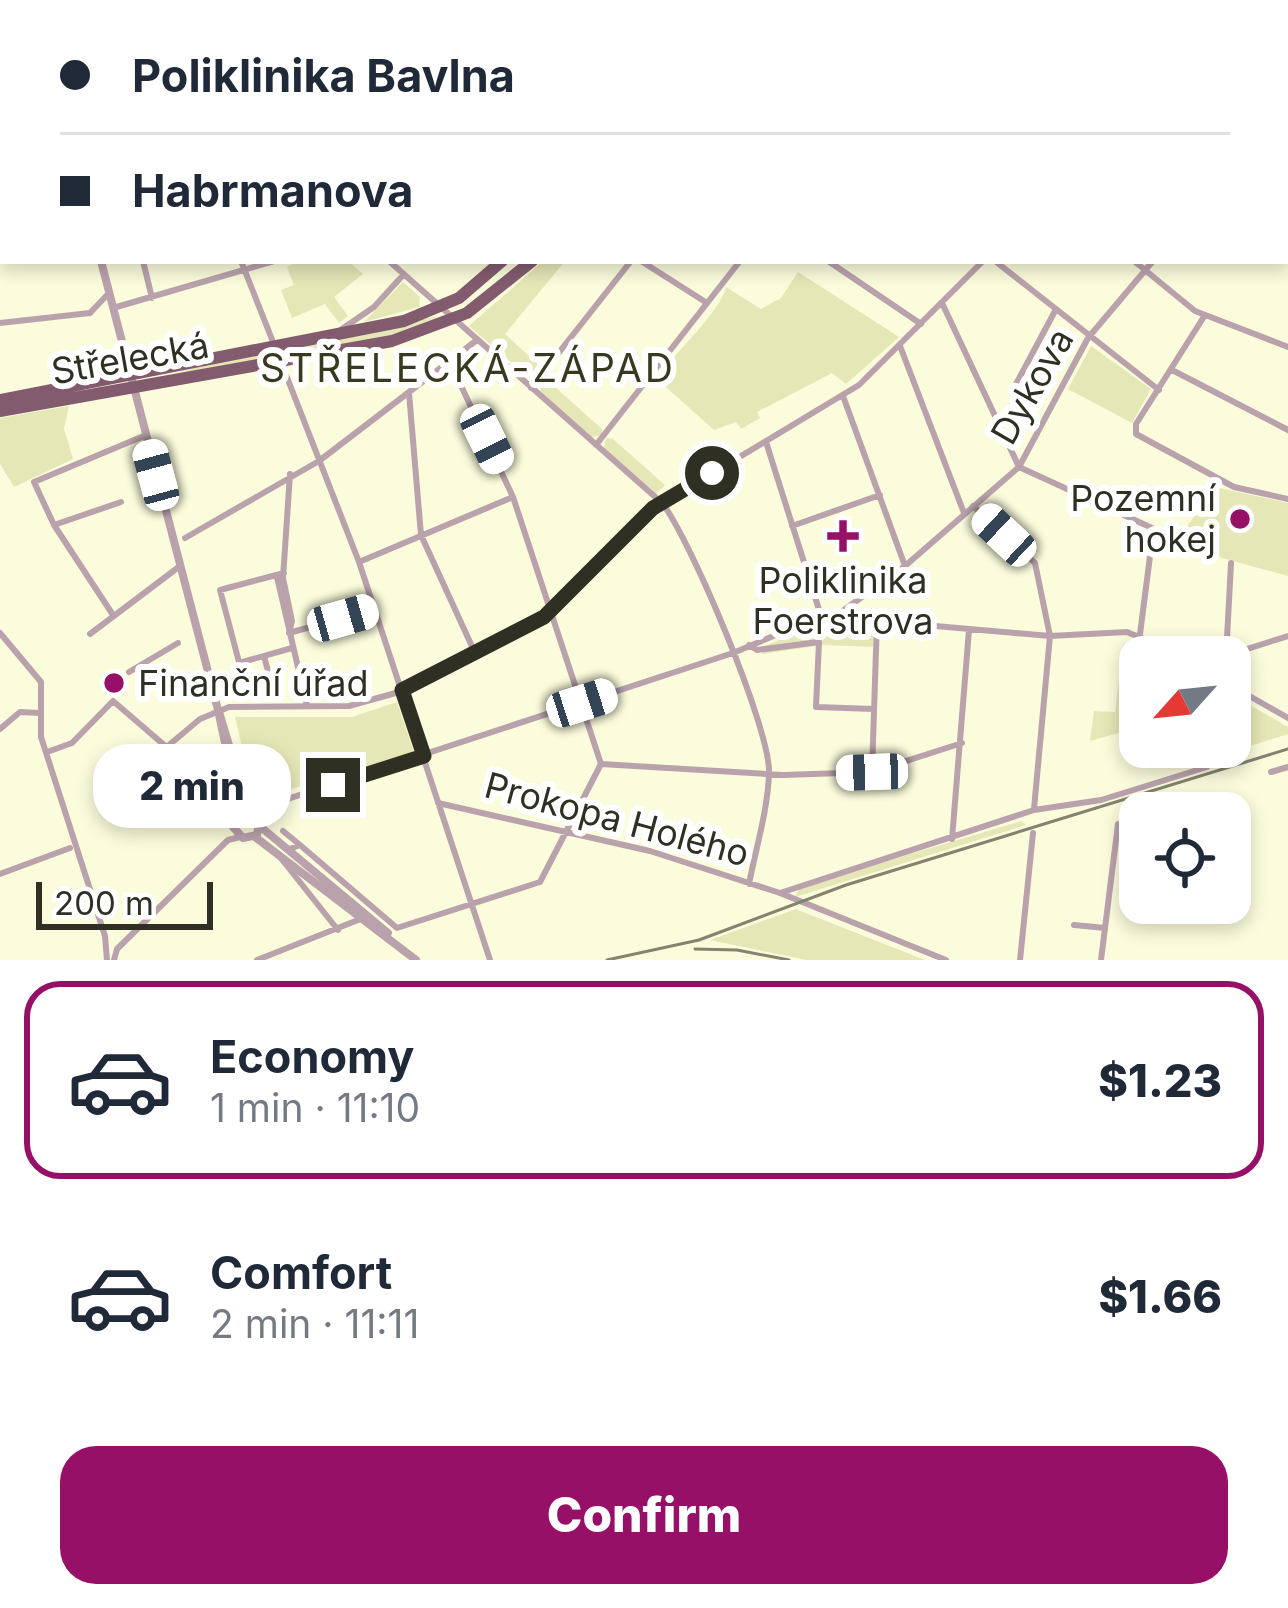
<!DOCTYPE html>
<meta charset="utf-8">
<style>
body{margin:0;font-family:Inter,sans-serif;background:#f2f2f3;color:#1f2937;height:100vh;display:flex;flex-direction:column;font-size:45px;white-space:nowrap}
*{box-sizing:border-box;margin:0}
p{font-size:39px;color:#747a83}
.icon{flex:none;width:66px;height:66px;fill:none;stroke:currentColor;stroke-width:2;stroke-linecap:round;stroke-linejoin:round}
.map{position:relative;height:960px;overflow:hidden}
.side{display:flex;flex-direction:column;background:#fff;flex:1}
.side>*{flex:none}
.banner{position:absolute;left:0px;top:0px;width:1290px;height:264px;box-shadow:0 6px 18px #0003;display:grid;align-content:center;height:264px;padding:0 60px;background:#fff}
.needle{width:78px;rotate:243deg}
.buttons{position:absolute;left:1119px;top:636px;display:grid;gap:24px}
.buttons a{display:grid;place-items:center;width:132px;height:132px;border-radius:24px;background:#fff;box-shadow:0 6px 18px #0003;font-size:60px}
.scale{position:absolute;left:36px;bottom:30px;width:177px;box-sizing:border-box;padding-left:12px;border:6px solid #2f3023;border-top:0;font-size:33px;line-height:42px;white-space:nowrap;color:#2f3023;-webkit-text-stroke:9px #fff;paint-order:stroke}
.end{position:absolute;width:54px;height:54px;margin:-27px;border:15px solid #2f3023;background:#fff;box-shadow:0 0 0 6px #fff}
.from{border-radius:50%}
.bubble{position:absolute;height:84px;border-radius:36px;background:#fff;box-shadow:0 6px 18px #0003;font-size:39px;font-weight:800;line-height:84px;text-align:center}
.car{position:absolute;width:36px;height:72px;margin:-36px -18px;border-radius:15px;box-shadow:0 0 9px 3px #0007;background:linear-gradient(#fff 24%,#345 0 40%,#fff 0 76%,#345 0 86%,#fff 0)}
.banner b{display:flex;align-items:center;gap:42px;height:114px;font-size:45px}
.banner b+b{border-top:3px solid #e0e1e3}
.banner i{width:30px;height:30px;background:#1f2937}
ul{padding:21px 0 0;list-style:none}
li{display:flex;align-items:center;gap:36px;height:198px;margin:0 24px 18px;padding:0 36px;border:6px solid transparent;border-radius:36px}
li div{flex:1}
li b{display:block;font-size:45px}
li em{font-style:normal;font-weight:800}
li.on{border-color:#961067}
li>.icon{width:108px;height:108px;stroke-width:1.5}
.cta{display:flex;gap:24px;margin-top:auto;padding:24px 60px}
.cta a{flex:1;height:138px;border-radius:36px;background:#961067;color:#fff;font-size:48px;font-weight:800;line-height:138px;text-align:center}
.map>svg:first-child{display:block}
</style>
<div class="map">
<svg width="1288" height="960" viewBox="0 0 1288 960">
<rect width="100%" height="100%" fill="#fbfcdc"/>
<path fill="#e5e7b6" d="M299 261H348L363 274 334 297 348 316 339 323 325 304 292 318 281 290 294 285 287 267Z
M543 261H565L505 334 541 367 532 380 469 326Z
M798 272 899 337 846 384 832 373 757 412 760 418 741 429 736 422 714 430 656 378C677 351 721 311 726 287L761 309 781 298Z
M403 282 420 297 419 307 364 322Z
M439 316 392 337 174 374 209 364Z
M1091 346 1151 389 1132 423 1068 389Z
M546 379 602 429V435L591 437 541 392 540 382Z
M69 406 64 429 73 459 14 487 0 464V418Z
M606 438 613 439 665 485 655 495 604 449Z
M1215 487 1288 503V576L1222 558 1181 535Z
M814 624 874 629 873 647 823 645 762 654 761 648Z
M1124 639 1123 679 1140 681V727L1090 741 1094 711 1115 712Z
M1241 700 1288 727V734L1222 755 1223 747H1230V716Z
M397 702 414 752 278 793 251 786 235 717H352Z
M1021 821 1026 825 795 897 800 887Z
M796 909 798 910 925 960H806L710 940Z"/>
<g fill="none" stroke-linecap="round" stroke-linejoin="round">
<path stroke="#baa2ad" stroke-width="6" d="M397 0 403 3
M927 0 940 3
M380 3 383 0
M505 3 507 0
M603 3 605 0
M835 3 837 0
M1185 3 1186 0
M1287 82H1288
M0 103 3 102
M0 202 3 201
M1287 212H1288
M143 261 152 298
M241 261 275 347
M389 261 662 503C690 538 771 730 769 773 768 809 756 848 749 884
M641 261 707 303
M828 261 921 324
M995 261 1159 390
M1134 261 1195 311 1288 347
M942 303 1019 467 1187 544
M113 308 274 261
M1205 315 1136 424V434L1234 487 1288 499
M0 323 90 313 109 293
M339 331 374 307 404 274
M900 346 964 513
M281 362 359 562 490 960
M1172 370 1288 430
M1016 384 1055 311
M531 388 631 261
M409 393 421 535 475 653
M843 396 905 566
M766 442 821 616
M596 445 740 261
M973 506 1035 563 1050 636 1034 809
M54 525 121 502
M792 526 880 495
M185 538 319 461 477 340
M359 562 513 497
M277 577 307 706
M113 615 54 525 34 482 146 435
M837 615 905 566 1019 467 1088 338 1153 261
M0 633 41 682V737L105 936 107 960
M289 633 292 621 283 578 290 474
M289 633 374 609
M90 634 180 566
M1140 634 1153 533
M749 645 757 650 819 642 816 707 874 709
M264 656 269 675 244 681 220 590 284 573
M1225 656 1288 636
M1226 657 1231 563
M239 663 292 648
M129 672 178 643
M1230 685 1288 718
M0 729 20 712 39 713
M169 745 200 719 229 707 349 706 410 689 544 617 653 509 859 385 983 261
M47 752 72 743 113 701 213 787 206 801
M601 764 783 775 872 772 962 743
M872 772 877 621
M1271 772 1288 767
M438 803 650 851 780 893 946 960
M254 810 733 653 821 616 1050 636 1127 632 1187 657
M262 821 279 801
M283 831 300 845
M952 839 969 630
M287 850 300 845 397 928 540 882 601 764 513 497 450 362
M280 857 338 930
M0 874 70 848
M780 893 1034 810 1101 800 1207 767 1220 747
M1074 925 1105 928
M114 960 117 949 228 840 240 837
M257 960 358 920 359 913
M1020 960 1033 833
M1101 960 1118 824"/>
<path stroke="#baa2ad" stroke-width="8" d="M33 0V3
M101 261 218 710 238 804 233 827 243 838 257 835 260 815 248 808 238 811
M219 712 248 808
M262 828 388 933
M255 837 416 960"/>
<path stroke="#835b6e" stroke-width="12" d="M714 3 717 0
M746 3 749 0
M0 400 404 321 459 298 502 261
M0 411 392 341 467 313 532 261"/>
<path stroke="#83846f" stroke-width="3" d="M695 949 737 950 789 960
M607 960 699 940 846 885 1288 749"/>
</g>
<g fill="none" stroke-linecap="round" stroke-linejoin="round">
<path stroke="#2f3023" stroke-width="15" d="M333 785 424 756 402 690 544 617 653 508 712 473"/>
</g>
<g fill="#961067" stroke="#fff" stroke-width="4.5">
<circle cx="1240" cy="519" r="12"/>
<path d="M837 518h12v12h12v12h-12v12h-12v-12h-12v-12h12z"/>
<circle cx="114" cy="683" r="12"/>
</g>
<g text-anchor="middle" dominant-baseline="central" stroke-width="12" stroke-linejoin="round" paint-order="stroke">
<g font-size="36" fill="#2f3023" stroke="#fff">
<text transform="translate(130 358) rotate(-10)">Střelecká</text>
<text transform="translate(1032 386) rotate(-60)">Dykova</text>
<text transform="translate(617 819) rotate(15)">Prokopa Holého</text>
</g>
<g font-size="36" fill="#2f3023" stroke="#fff" text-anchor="end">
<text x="1216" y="498">Pozemní<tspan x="1216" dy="41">hokej</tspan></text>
<text x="843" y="580" text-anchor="middle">Poliklinika<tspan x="843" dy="41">Foerstrova</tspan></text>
<text x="138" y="683" text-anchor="start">Finanční úřad</text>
</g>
<g font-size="39" letter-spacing="3" fill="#38391e" stroke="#fff">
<text x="468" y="367">STŘELECKÁ-ZÁPAD</text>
</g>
</g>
</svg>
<div class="buttons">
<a><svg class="needle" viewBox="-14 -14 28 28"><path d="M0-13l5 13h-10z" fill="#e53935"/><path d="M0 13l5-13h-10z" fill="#747a83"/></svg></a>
<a><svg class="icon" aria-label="locate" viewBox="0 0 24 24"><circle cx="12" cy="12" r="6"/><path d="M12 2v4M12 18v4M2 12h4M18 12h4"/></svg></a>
</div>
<div class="scale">200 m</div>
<i class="end from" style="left:712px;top:473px"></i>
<i class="end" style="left:333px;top:785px"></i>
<div class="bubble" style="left:93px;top:744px;width:198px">2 min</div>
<i class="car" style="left:487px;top:439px;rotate:154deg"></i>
<i class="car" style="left:156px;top:475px;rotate:345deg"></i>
<i class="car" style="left:1004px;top:535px;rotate:313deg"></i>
<i class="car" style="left:343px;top:618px;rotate:74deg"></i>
<i class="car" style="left:582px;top:703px;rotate:72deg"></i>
<i class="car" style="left:872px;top:772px;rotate:268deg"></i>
<div class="banner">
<b><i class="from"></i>Poliklinika Bavlna</b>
<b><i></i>Habrmanova</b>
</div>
</div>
<section class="side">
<ul>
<li class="on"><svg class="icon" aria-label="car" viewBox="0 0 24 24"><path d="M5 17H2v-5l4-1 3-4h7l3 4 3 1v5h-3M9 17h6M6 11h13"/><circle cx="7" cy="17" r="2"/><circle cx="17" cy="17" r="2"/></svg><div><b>Economy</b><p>1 min · 11:10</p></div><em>$1.23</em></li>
<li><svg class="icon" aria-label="car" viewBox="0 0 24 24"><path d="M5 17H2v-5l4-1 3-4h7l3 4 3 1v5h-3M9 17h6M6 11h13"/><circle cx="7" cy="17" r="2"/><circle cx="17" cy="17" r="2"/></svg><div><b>Comfort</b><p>2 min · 11:11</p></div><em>$1.66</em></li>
</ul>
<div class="cta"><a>Confirm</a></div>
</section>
